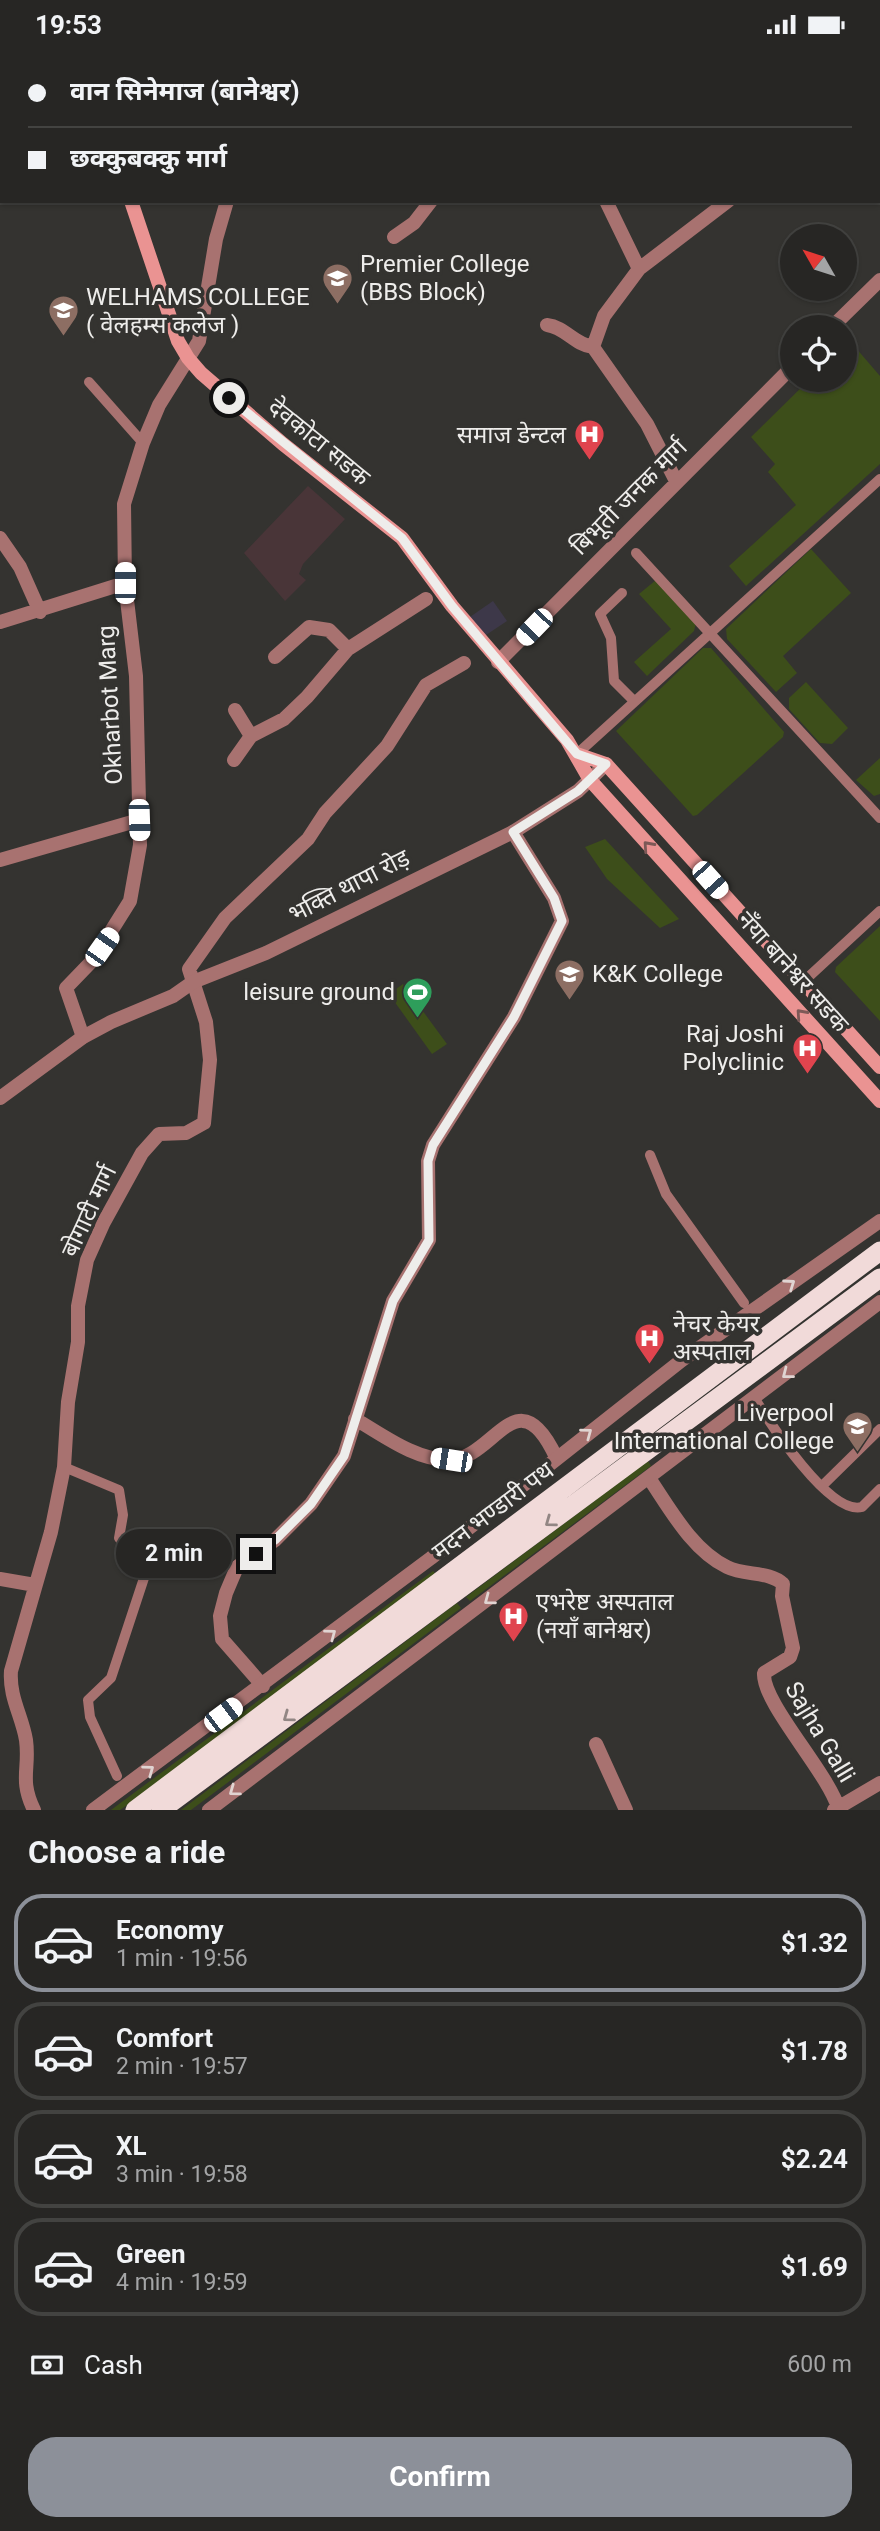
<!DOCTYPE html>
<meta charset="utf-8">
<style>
body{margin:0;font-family:Roboto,"Noto Sans Devanagari",sans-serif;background:#2f2e2c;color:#f1f3f6;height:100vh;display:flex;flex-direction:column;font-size:26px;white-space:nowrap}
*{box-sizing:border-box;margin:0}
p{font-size:23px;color:#a4a5a6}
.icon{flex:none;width:38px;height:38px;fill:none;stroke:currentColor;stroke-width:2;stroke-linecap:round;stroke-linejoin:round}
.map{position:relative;height:1761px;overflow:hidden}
.sheet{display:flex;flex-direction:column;background:#272624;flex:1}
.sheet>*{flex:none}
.top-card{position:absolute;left:0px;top:0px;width:880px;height:154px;box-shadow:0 2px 5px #0004,0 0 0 2px #434341;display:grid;align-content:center;height:154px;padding:0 28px;background:#272624}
.needle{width:46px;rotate:309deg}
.tools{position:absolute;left:780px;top:175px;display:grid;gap:14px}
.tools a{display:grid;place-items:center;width:77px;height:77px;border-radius:50%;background:#272624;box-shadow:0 2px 5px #0004,0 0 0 2px #434341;font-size:35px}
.end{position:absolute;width:32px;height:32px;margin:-16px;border:9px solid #eeedeb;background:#111;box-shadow:0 0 0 4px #111}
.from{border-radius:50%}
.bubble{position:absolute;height:49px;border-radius:24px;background:#272624;box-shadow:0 2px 5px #0004,0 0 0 2px #434341;font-size:23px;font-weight:700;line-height:49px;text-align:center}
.car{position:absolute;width:21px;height:42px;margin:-21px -10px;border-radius:9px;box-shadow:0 0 5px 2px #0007;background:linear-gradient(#fff 24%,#345 0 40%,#fff 0 76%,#345 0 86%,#fff 0)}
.top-card b{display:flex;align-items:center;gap:24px;height:66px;font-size:26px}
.top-card b+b{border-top:2px solid #434341}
.top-card i{width:18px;height:18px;background:#f1f3f6}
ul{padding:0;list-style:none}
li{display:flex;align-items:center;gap:21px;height:98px;margin:0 14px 10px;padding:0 14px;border:4px solid #434341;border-radius:28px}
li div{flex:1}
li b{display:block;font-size:26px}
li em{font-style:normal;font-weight:700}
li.selected{border-color:#8c9099}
li>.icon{width:63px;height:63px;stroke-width:1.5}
h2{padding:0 28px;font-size:32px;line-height:84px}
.pay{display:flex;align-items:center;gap:18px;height:77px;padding:0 28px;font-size:26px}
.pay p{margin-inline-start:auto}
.primary-button{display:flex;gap:14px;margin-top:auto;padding:14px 28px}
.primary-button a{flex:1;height:80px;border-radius:28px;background:#8c9099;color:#fff;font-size:28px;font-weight:700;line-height:80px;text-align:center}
.status{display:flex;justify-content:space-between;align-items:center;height:49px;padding:0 35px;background:#272624;direction:ltr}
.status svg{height:19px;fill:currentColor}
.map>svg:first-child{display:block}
</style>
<div class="status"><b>19:53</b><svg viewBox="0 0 49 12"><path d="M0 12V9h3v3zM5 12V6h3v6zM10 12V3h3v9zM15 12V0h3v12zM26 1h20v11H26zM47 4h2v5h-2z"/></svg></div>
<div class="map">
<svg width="880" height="1761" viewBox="0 0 880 1761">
<rect width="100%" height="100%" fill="#343330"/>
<path fill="#493538" d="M308 437 345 470 303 515 299 525 306 531 285 552 244 504Z"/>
<path fill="#3d3849" d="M493 552 507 572 480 590 467 570Z"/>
<path fill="#3d4e1a" d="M849 291 880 327V415L746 537 729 517 796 456 768 423 775 415 751 388 809 331H845V295Z
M811 500 851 544 783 607 797 624 776 643 727 590 726 580Z
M656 531 696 574 694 582 647 627 634 613 671 580 639 545Z
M703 599H711L784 683 783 688 697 766 693 767 616 682Z
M806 633 848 679 832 695 820 694 789 660V649Z
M880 709V745L874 747 856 731Z
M605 790 679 870 660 879 607 830 585 798Z
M880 877V972L835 923 836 918Z
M403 935 447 995 432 1005 389 945Z
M648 1412 651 1417 470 1552 466 1548Z
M433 1522 437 1526 143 1745 120 1761H111Z
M457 1554 461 1559 191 1761H181Z"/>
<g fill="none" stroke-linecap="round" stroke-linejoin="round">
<path stroke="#a87270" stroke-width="10" d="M224 0V2
M89 333 143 394
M636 504 880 769
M622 544 600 565 611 589 614 632 634 652
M577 705 880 430
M803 933 880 862
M650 1106 666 1145 744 1254
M755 1350C770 1374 830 1467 862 1458L880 1440
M64 1418 119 1441 123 1466 119 1489 146 1523 111 1629 88 1651 90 1668 117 1727
M822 1437 880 1380"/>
<path stroke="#a87270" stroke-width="14" d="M508 0 509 2
M819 0 821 2
M284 2V0
M430 2 431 0
M878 78 880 80
M0 124 2 122
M606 152 639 220 604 267 593 298 647 375 676 432
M394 188 414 174 431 152
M639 220 728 152
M547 276C565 278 575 296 593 298
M832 278 880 231
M0 489 20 518 40 563
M0 573 125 534
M275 608 309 578 329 581 348 600
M498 613 793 317
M235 661 251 687
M234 711 251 687 284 670 307 648 348 600 426 550
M0 811 139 771
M83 988 66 939 93 911 130 852 140 796 136 627 125 534 124 455 143 394 159 356 199 292 216 190 227 152
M355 1370C383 1386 415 1411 449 1411 494 1411 517 1325 556 1408
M649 1429C670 1460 692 1501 727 1518 745 1527 769 1522 783 1535L782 1547 793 1599 790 1608 764 1624C762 1654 828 1723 839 1761
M0 1530 35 1536
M263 1637 222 1590 220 1567 226 1544 237 1518 275 1491 311 1455 344 1407 393 1252 429 1191 428 1112 433 1096 514 968 562 872 554 849 513 783
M596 1695 626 1761
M34 1761C19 1730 30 1720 26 1691 22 1667 9 1648 11 1622L51 1483 64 1418 68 1353 78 1293V1257L87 1211 104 1173 142 1104 159 1085 186 1084 204 1074 210 1011 206 973 189 920 225 869 308 790 325 764 387 697 426 636 464 614
M834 1761 880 1734"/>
<path stroke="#a87270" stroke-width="14" d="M0 1049 83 988 111 973 173 947 193 933 266 904 513 783 578 742 606 715
M93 1761 431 1509 682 1311 880 1172
M209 1761 880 1253"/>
<path stroke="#ea9392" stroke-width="14" d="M80 0V2
M131 152 178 292 188 309 201 324 283 395 402 489 452 557 567 691 590 731 880 1052
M577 705 606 715 880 1018"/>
<path stroke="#f1dad9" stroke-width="19" d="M135 1761 880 1202
M161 1761 880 1229"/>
</g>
<defs><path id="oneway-chevron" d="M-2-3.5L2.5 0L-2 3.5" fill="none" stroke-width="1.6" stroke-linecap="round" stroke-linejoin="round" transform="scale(1.75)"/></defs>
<g stroke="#7d5957">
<use href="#oneway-chevron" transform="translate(648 797) rotate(-132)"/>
<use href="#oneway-chevron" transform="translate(801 965) rotate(-132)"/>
</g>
<g stroke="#e0d4d2">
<use href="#oneway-chevron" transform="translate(790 1235) rotate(-35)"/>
<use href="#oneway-chevron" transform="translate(787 1325) rotate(142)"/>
<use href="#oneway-chevron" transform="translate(587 1384) rotate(-37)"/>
<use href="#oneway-chevron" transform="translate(489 1551) rotate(143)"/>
<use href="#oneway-chevron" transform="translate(331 1585) rotate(-37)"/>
<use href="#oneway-chevron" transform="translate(149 1721) rotate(-36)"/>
<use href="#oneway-chevron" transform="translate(234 1742) rotate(144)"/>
</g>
<g stroke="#928684">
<use href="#oneway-chevron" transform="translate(550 1473) rotate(144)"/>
<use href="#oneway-chevron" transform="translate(288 1668) rotate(144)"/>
</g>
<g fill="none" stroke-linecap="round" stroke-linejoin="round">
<path stroke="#eeedeb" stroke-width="9" d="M229 349 402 489 452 557 577 705 606 715 578 742 513 783 554 849 562 872 514 968 433 1096 428 1112 429 1191 393 1252 344 1407 311 1455 275 1491 256 1505"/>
</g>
<defs>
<symbol id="university-pin" viewBox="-11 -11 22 30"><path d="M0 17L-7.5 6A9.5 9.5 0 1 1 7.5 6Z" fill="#8d6e63" stroke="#343330"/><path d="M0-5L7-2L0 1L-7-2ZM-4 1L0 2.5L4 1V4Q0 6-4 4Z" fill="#fff"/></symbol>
<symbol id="hospital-pin" viewBox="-11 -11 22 30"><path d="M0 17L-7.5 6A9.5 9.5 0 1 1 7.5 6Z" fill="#e0444e" stroke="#343330"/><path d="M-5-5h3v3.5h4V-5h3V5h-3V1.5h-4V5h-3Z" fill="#fff"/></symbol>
<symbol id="stadium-pin" viewBox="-11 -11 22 30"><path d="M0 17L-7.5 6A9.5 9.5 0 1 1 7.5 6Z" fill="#2e9e5b" stroke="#343330"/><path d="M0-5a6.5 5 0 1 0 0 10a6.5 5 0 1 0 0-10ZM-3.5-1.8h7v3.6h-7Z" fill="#fff"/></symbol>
</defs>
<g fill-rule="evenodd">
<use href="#university-pin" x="320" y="212" width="35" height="47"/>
<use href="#university-pin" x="46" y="244" width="35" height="47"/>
<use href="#hospital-pin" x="572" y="368" width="35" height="47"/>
<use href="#university-pin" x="552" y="908" width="35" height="47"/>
<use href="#stadium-pin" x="400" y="926" width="35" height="47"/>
<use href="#hospital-pin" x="790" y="982" width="35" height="47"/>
<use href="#hospital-pin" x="632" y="1272" width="35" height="47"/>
<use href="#university-pin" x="840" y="1360" width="35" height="47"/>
<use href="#hospital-pin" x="496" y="1550" width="35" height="47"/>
</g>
<g text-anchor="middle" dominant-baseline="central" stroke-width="7" stroke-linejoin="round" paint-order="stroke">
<g font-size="24" fill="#eeedeb" stroke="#343330" text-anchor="start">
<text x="360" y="215">Premier College<tspan x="360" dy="28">(BBS Block)</tspan></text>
<text x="86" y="248">WELHAMS COLLEGE<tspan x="86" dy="28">( वेलहम्स कलेज )</tspan></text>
<text x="566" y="386" text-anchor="end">समाज डेन्टल</text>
<text x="592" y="925">K&amp;K College</text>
<text x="395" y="943" text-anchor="end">leisure ground</text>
<text x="784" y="985" text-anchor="end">Raj Joshi<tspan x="784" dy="28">Polyclinic</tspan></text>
<text x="673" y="1275">नेचर केयर<tspan x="673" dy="28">अस्पताल</tspan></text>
<text x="834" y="1364" text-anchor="end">Liverpool<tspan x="834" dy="28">International College</tspan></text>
<text x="536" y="1553">एभरेष्ट अस्पताल<tspan x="536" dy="28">(नयाँ बानेश्वर)</tspan></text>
</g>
<g font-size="24" fill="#eeedeb" stroke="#343330">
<text transform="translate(319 393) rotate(39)">देवकोटा सडक</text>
<text transform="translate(629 448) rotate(-45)">बिभूती जनक मार्ग</text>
<text transform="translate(110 656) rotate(-93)">Okharbot Marg</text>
<text transform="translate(349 837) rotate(-27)">भक्ति थापा रोड़</text>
<text transform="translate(793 923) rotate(48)">नँया बानेश्वर सडक</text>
<text transform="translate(89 1162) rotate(-65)">बोगाटी मार्ग</text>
<text transform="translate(493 1462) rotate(-37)">मदन भण्डारी पथ</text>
<text transform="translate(820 1683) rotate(59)">Sajha Galli</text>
</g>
</g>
</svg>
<div class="tools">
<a><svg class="needle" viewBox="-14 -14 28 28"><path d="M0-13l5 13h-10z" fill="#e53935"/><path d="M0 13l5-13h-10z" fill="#a4a5a6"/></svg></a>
<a><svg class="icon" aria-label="locate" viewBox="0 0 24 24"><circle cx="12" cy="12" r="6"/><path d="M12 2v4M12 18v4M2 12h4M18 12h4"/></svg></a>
</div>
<i class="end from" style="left:229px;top:349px"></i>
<i class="end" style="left:256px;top:1505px"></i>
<div class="bubble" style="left:116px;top:1480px;width:116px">2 min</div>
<i class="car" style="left:125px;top:534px;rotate:0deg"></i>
<i class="car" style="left:534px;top:578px;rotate:224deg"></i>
<i class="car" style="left:139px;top:771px;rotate:178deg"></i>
<i class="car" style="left:710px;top:831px;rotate:138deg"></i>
<i class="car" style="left:102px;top:898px;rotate:35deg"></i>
<i class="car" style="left:451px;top:1411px;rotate:279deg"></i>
<i class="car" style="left:223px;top:1666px;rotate:53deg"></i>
<div class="top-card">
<b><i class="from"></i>वान सिनेमाज (बानेश्वर)</b>
<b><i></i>छक्कुबक्कु मार्ग</b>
</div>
</div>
<section class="sheet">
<h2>Choose a ride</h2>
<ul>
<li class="selected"><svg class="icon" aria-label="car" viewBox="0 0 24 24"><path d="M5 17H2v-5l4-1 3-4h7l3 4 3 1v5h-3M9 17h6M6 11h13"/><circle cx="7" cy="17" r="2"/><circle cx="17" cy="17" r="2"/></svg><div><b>Economy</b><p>1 min · 19:56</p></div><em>$1.32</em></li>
<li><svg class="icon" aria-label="car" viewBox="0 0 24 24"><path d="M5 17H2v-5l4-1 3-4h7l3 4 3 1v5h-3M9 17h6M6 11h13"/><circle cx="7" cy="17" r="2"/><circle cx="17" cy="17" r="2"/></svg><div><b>Comfort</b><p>2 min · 19:57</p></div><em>$1.78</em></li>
<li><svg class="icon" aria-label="car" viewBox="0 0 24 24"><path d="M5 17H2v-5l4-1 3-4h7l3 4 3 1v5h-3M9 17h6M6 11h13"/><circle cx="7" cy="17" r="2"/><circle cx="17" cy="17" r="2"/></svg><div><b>XL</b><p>3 min · 19:58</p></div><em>$2.24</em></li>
<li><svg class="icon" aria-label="car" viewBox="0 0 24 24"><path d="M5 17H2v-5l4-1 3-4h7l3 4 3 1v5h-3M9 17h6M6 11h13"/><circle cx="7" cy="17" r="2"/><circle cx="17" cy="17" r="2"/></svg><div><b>Green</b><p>4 min · 19:59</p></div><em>$1.69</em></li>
</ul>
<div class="pay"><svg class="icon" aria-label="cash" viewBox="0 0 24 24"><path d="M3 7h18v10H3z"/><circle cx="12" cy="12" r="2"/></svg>Cash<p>600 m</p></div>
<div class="primary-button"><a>Confirm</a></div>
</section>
